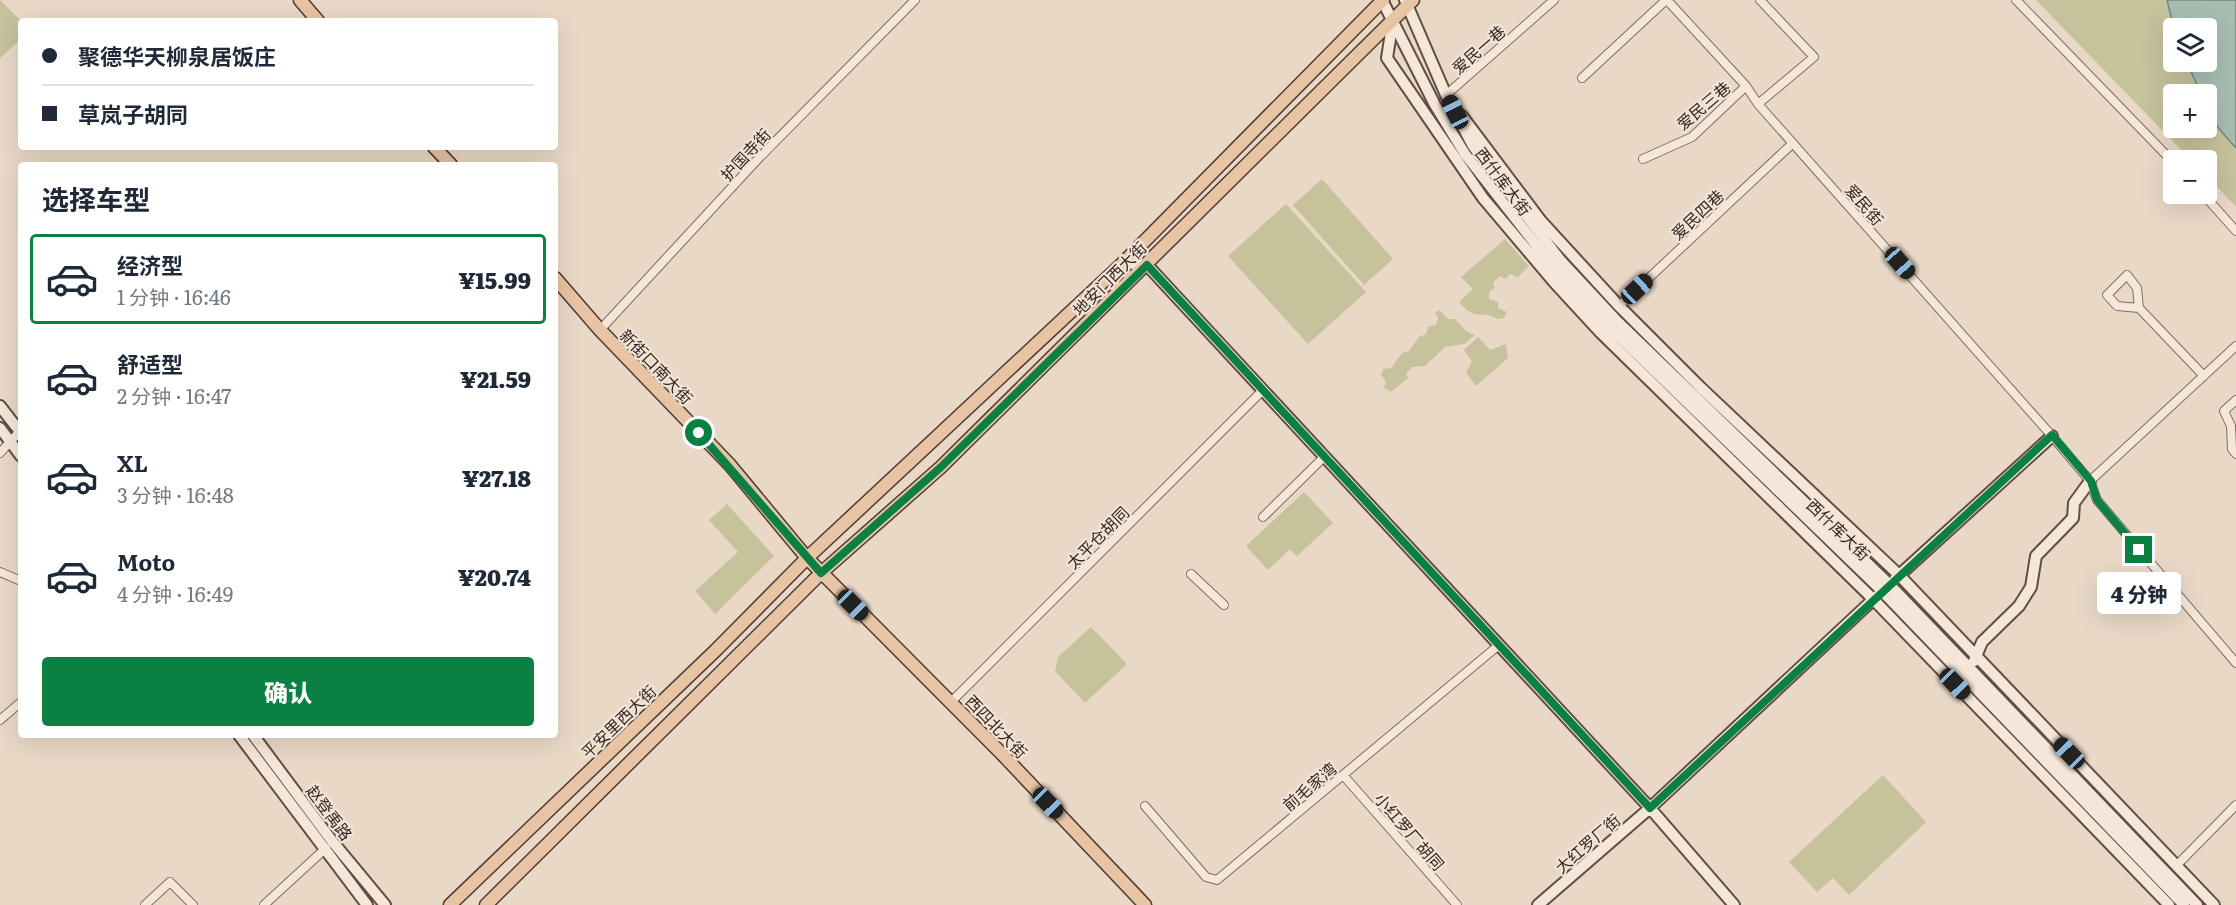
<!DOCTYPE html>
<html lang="zh">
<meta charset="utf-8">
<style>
body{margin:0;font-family:Literata,"Noto Sans SC",serif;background:#f6f6f7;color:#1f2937;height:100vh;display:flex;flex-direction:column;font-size:22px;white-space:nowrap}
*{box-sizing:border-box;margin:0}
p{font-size:20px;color:#747a83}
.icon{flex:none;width:33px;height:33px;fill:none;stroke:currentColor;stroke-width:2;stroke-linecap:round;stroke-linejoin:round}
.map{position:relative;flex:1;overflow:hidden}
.details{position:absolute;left:18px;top:162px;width:540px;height:576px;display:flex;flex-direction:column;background:#fff;border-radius:6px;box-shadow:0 6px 24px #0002}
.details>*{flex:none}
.guide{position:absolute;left:18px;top:18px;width:540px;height:132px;border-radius:6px;box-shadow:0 6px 24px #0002;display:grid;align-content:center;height:132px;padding:0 24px;background:#fff}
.controls{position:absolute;left:2163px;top:18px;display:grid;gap:12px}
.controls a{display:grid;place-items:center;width:54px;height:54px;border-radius:6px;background:#fff;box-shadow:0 6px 24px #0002;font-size:30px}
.end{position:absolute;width:27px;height:27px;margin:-14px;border:8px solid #0b8043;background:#fff;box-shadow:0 0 0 3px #fff}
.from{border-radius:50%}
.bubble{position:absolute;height:42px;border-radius:6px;background:#fff;box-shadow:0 6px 24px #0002;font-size:20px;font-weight:800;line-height:42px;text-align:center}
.car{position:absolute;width:18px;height:36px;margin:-18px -9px;border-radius:8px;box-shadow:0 0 4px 2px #0007;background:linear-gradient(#222 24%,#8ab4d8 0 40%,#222 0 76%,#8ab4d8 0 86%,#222 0)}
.guide b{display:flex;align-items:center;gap:21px;height:57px;font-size:22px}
.guide b+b{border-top:2px solid #e0e1e3}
.guide i{width:15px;height:15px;background:#1f2937}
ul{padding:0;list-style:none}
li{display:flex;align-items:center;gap:18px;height:90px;margin:0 12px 9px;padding:0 12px;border:3px solid transparent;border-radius:6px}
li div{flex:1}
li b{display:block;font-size:22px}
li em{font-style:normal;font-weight:800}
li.current{border-color:#0b8043}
li>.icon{width:54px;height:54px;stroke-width:1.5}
h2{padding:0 24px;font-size:27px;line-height:72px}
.button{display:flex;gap:12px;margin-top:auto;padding:12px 24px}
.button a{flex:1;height:69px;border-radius:6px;background:#0b8043;color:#fff;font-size:24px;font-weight:800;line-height:69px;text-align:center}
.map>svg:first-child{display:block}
</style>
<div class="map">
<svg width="2236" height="905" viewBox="0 0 2236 905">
<rect width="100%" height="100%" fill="#e9d8c6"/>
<path fill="#c5c29c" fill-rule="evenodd" d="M0 0 21 21V39L0 58Z
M2036 0H2236V207L2207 176 2206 160H2191ZM2174 28H2206V62H2174ZM2174 94H2206V128H2174Z
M1322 179 1393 259 1364 285 1293 205Z
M1286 204 1366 292 1308 344 1228 256Z
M1505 239 1529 266 1518 277 1510 274 1506 279 1500 276 1493 282 1495 288 1489 292V299L1498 302V308L1507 312 1504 318 1497 319C1483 309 1476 323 1459 302L1473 289 1461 277Z
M1439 310 1448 319H1455L1466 331 1475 335 1464 344 1445 347 1425 366 1412 367 1406 374 1408 378 1391 392 1384 388 1386 381 1381 375 1383 369 1391 368 1402 353 1409 351 1419 337 1426 334 1428 327 1436 325 1438 317 1435 313Z
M1478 337 1490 350 1506 344 1508 358 1476 386 1466 373 1472 361 1464 350Z
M1304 492 1333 523 1297 556 1290 549 1268 570 1246 546Z
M727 504 774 556 715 614 695 591 738 552 709 520Z
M1091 627 1127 664 1085 703 1055 671 1058 657Z
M1883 775 1926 822 1849 895 1833 878 1817 892 1789 862Z"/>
<path fill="#a7bdb2" stroke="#6f8a7e" stroke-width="1.5" d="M2167 0H2236V148C2221 131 2206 118 2206 94H2201L2187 62H2206V28H2174Z"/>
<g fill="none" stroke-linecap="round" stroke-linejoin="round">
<defs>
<path id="street" d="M1667 0 1746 86 1758 104 2052 436 2090 481 2097 500 2236 663
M2016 0 2174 163
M1582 78 1666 0
M1446 95 1554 0
M1758 104 1814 57 1760 0
M1643 159 1692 137 1746 86
M2203 194 2236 231
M1619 306 1793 143
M2139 308 2117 306 2107 295 2127 275 2137 288 2139 308 2204 376
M600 330 757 160 915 0
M2236 400 2224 411 2231 426 2232 449 2236 454
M0 453 20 431
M2090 481 2236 346
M1263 517 1324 457
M0 572 21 581
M1191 574 1224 605
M951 702 1262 391
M0 720 21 702
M1343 775 1457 905
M1145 806 1206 877 1217 880 1499 645
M2177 865 2236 805
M145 905 170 882 193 905
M264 905 326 848"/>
<path id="secondary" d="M1382 0 1435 105 1465 154 1554 268 1608 326 1882 591 2184 905
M1405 0 1446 95 1473 146 1561 261 1615 319 1889 584 2197 905
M1393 20 1387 58 1483 198 1554 282 1601 333 1873 599 2169 905
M1462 116 1541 221 1619 306 1700 387 1899 575 2214 905
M1123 263 1147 265 1650 808 1734 905
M0 406 21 433
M0 428 21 456
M1895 579 2052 436
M1974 661 1982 642 2019 606 2031 587 2036 556 2073 518 2074 503 2090 481
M239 735 367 905
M253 735 332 841 385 905
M1538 905 1650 808 1877 596"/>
<path id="primary" d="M300 0 318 21
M434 147 451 165
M555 278 600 330 730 465 807 558 1003 755 1145 905
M450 905 716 650 807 558 1123 263 1383 0
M486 905 821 573 941 467 1413 0"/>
</defs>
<use href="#street" stroke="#826a5e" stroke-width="10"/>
<use href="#secondary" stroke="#644c41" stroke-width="14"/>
<use href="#primary" stroke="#503a32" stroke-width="15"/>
<use href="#street" stroke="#f4e7d9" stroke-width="8"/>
<use href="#secondary" stroke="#f4e7d9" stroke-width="10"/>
<use href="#primary" stroke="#e7c4a3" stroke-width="12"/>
</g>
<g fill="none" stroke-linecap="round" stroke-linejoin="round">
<path stroke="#0b8043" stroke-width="8" d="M699 433 821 573 941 467 1147 265 1650 808 2052 435 2091 481 2097 500 2139 550"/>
</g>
<g text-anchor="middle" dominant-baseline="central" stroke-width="4.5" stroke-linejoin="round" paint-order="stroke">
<g font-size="16" fill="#342620" stroke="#f1e3d5">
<text transform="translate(1478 49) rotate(-41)">爱民一巷</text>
<text transform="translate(1703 105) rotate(-40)">爱民三巷</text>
<text transform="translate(745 154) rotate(-47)">护国寺街</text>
<text transform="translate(1504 181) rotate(53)">西什库大街</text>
<text transform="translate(1865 204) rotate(49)">爱民街</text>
<text transform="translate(1697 214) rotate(-43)">爱民四巷</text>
<text transform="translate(1109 278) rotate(-45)">地安门西大街</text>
<text transform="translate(657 366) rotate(46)">新街口南大街</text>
<text transform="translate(1839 529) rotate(44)">西什库大街</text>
<text transform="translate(1097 537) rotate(-45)">太平仓胡同</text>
<text transform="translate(618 721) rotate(-44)">平安里西大街</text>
<text transform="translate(997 726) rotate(46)">西四北大街</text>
<text transform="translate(1309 786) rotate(-40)">前毛家湾</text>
<text transform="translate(330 812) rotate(53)">赵登禹路</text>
<text transform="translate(1410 831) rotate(49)">小红罗厂胡同</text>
<text transform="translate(1587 843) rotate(-41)">大红罗厂街</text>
</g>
</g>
</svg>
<div class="controls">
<a><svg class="icon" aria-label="layers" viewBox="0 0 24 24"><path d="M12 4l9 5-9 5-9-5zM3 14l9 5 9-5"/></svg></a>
<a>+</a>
<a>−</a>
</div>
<i class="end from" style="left:699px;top:433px"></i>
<i class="end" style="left:2139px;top:550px"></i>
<div class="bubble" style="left:2097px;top:572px;width:84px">4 分钟</div>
<i class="car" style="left:1455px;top:112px;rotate:333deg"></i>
<i class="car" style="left:1900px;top:263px;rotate:139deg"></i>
<i class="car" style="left:1637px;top:289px;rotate:47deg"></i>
<i class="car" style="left:853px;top:605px;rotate:135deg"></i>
<i class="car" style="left:1955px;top:684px;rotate:136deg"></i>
<i class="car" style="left:2069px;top:753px;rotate:316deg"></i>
<i class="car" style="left:1048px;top:803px;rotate:136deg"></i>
<div class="guide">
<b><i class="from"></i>聚德华天柳泉居饭庄</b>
<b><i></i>草岚子胡同</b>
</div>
<section class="details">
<h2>选择车型</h2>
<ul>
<li class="current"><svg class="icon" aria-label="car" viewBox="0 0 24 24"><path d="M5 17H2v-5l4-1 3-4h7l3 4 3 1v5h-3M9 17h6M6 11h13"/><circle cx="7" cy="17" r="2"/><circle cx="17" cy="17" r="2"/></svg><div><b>经济型</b><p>1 分钟 · 16:46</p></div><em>¥15.99</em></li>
<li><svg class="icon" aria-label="car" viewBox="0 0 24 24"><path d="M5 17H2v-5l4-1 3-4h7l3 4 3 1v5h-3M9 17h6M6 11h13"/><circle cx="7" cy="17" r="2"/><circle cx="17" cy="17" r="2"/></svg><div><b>舒适型</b><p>2 分钟 · 16:47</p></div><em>¥21.59</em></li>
<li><svg class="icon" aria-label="car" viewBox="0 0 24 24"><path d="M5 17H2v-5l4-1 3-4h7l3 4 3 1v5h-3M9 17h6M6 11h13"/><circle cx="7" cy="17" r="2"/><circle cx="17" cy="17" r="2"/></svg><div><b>XL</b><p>3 分钟 · 16:48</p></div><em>¥27.18</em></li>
<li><svg class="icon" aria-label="car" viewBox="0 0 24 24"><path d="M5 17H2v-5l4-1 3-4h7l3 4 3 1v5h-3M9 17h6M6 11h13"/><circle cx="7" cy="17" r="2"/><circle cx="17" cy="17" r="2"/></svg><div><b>Moto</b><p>4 分钟 · 16:49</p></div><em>¥20.74</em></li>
</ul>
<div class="button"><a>确认</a></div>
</section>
</div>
